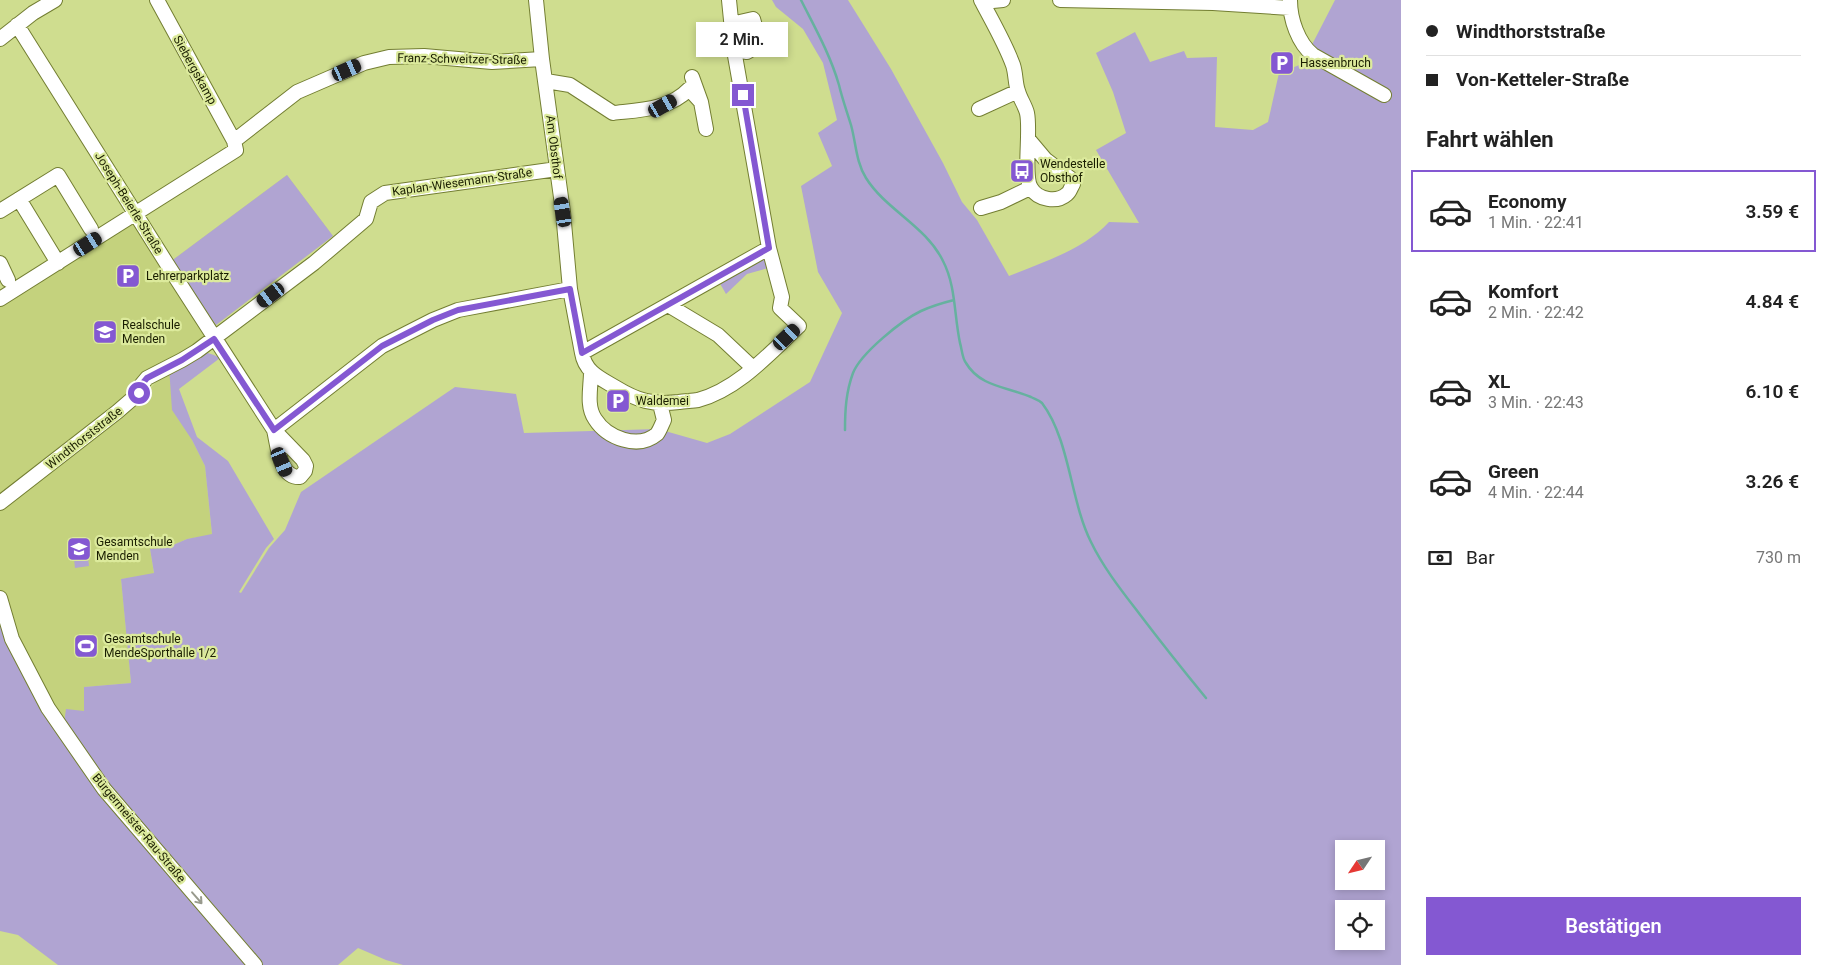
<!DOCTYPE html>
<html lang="de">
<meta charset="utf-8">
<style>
body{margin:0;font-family:Roboto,sans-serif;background:#f6f6f6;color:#222;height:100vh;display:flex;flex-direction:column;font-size:19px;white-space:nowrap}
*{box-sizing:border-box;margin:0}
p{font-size:16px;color:#767676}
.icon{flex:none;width:28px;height:28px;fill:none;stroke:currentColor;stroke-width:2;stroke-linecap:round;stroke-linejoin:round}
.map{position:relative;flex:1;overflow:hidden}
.drawer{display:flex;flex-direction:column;background:#fff;width:425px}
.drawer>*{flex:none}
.banner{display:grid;align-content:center;height:110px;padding:0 25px;background:#fff}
.needle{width:32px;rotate:235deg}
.tools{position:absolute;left:1335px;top:840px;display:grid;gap:10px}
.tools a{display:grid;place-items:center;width:50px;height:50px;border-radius:0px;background:#fff;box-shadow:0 2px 8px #0003;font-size:25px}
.end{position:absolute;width:22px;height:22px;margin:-11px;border:6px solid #8458d2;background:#fff;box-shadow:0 0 0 2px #fff}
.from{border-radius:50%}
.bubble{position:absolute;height:35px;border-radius:0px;background:#fff;box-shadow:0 2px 8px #0003;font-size:16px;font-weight:600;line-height:35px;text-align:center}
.car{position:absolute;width:15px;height:30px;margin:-15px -8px;border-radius:6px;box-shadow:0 0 4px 1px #0007;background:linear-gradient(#222 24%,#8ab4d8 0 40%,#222 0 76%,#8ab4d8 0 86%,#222 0)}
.banner b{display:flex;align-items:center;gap:18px;height:48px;font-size:19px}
.banner b+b{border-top:1px solid #e0e0e0}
.banner i{width:12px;height:12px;background:#222}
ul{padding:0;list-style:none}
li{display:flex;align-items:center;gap:15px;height:82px;margin:0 10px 8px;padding:0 15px;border:2px solid transparent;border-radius:0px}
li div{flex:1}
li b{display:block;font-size:19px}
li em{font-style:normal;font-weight:600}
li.selected{border-color:#8458d2}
li>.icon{width:45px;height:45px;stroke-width:1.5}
h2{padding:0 25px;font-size:22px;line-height:60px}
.pay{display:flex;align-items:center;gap:12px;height:55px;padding:0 25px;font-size:19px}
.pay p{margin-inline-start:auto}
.action{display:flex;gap:10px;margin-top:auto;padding:10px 25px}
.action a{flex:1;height:58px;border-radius:0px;background:#8458d2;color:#fff;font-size:20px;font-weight:600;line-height:58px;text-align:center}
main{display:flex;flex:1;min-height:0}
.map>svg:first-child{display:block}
</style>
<main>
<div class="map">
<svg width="1401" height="965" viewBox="0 0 1401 965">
<rect width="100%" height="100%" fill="#cfdd8f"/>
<path fill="#c4d27d" d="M287 175 333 236 216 325 203 339 143 375 122 401 0 499V302L136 213 170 262Z
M169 367 192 440 205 466 212 535 187 539 166 548 150 549 154 574 121 579 131 683 84 687V711L63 731 0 689V507L136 405Z"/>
<path fill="#b0a4d2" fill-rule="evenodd" d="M772 0H848L891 69 943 163 962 202 977 220 1009 276C1043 262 1083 250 1109 222L1139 223 1096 150 1126 133 1113 92 1096 53 1135 32 1150 62 1184 51 1187 58 1217 57 1215 127 1253 130 1268 122 1279 73 1302 64 1335 0H1401V965H403L386 960 358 948 338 965H58L18 935 0 931V598L63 730 66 709 84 711V687L131 683 121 579 154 573 150 549 166 548 187 539 212 534 205 466 192 440 172 410 169 367C190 355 196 345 220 358L179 389 197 437 228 461 274 539 266 548 239 592 241 593 269 548 285 530 301 492 455 387 516 394 524 433 658 429 707 443 730 434 810 382 842 313 818 272 801 186 832 166 818 133 837 120 823 63 803 29 776 7ZM1344 849H1376V881H1344ZM1344 909H1376V941H1344Z
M287 175 333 236 216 325 170 262Z
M764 253 768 268 747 274 726 294 718 280Z
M86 540 89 566 75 568 72 541Z"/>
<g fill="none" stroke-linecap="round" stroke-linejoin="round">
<path stroke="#66b19f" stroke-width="2.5" d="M801 0C815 28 830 54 839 85 842 98 847 112 851 125 856 143 856 162 866 178 886 210 926 226 943 261 956 286 954 315 960 343 962 349 962 358 966 363 980 387 1008 387 1031 397 1035 399 1039 400 1042 403 1070 440 1070 500 1091 542 1103 567 1121 590 1138 612 1160 641 1183 670 1206 698
M845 430C845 410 846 392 853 373 861 353 902 320 921 311 932 306 942 303 954 300"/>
<defs>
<path id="minor" d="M157 0 234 141
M536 0 542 59 563 212 570 289 582 353
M729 0 734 50 769 248
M981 0C992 21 1005 43 1013 65 1016 74 1015 83 1018 91 1020 99 1025 105 1027 113 1031 131 1023 176 1031 188 1038 200 1057 203 1067 194 1070 192 1071 187 1073 184L1070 178 1045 159 1029 140
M1060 0 1213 3 1290 8
M1290 0C1290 19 1298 43 1313 55L1384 95
M982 2 1003 0
M731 24 753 19 760 44 747 52 734 50
M17 25 167 264 274 430 303 460 306 466 305 471 300 477C279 478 278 446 274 430
M0 39 33 13 55 0
M692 77 701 102 706 129
M546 81 570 85 613 113C639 110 669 110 689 89L701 102
M979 109 1018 91
M19 199 58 263
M981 208 1001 202 1030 188
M0 211 58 175 91 229
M769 248 782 297 780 308 799 326C769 354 738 389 698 400 692 401 685 401 679 402 652 405 638 401 615 387 600 378 585 372 582 353Z
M0 263 8 280
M0 299 236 150 234 141 297 92 364 63 389 57 424 56 492 62 542 59
M668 305 718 335 753 368
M591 372C591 387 586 406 595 419 607 438 638 450 657 434 660 430 662 424 664 420L660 404
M274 430 382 346 433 320 458 310 570 289
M0 503 117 412 139 393 142 384 147 378 182 360 197 351 314 263 366 219 371 202 385 193 557 169
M0 598 12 639 48 708 104 789 255 965"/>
</defs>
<use href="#minor" stroke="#737e32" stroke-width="16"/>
<use href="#minor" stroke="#fff" stroke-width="14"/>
</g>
<defs><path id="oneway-shaft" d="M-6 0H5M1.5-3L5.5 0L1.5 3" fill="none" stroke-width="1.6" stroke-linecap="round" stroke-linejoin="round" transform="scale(1.25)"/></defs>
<use stroke="#989a8d" href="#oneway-shaft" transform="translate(197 898) rotate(49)"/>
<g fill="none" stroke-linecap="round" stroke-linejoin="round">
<path stroke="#8458d2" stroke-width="6" d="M139 393 142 384 147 378 182 360 214 339 274 430 382 346 433 320 458 310 570 289 582 353 769 248 743 95"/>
</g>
<defs>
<symbol id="parking-square" viewBox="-11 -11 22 22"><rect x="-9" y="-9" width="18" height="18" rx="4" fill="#8458d2" stroke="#dcea9c"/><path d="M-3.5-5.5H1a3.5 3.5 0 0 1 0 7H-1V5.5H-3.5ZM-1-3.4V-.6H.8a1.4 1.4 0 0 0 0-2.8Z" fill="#fff"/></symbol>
<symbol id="bus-square" viewBox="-11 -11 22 22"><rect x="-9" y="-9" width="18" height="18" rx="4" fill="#8458d2" stroke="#dcea9c"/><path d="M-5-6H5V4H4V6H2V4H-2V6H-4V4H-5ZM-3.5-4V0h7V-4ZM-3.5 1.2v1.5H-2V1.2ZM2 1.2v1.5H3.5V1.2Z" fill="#fff"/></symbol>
<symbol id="school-square" viewBox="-11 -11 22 22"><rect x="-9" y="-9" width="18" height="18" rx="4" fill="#8458d2" stroke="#dcea9c"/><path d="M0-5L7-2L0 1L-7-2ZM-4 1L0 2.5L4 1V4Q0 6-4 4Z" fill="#fff"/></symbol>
<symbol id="stadium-square" viewBox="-11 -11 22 22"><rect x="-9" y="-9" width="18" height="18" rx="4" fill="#8458d2" stroke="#dcea9c"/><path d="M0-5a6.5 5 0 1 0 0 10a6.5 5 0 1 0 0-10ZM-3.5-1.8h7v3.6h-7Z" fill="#fff"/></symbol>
</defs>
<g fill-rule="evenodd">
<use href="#parking-square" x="1268" y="49" width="28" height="28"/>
<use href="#bus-square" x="1008" y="157" width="28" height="28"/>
<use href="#parking-square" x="114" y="262" width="28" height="28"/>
<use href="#school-square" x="91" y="318" width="28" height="28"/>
<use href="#parking-square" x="604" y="387" width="28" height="28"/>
<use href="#school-square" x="65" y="535" width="28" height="28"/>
<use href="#stadium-square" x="72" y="632" width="28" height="28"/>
</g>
<g text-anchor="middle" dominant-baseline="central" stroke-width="4.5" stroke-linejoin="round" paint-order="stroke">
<g font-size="12" fill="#1a1e01" stroke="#dcea9c">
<text transform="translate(462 59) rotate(1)">Franz-Schweitzer-Straße</text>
<text transform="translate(195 70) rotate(61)">Siebergskamp</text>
<text transform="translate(554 147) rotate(83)">Am Obsthof</text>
<text transform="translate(462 182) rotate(-8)">Kaplan-Wiesemann-Straße</text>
<text transform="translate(129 203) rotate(58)">Joseph-Beierle-Straße</text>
<text transform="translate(84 438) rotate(-38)">Windthorststraße</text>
<text transform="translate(139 828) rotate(50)">Bürgermeister-Rau-Straße</text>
</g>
<g font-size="12" fill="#1a1e01" stroke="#dcea9c" text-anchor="start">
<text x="1300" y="63">Hassenbruch</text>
<text x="1040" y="164">Wendestelle<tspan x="1040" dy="14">Obsthof</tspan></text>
<text x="146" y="276">Lehrerparkplatz</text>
<text x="122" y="325">Realschule<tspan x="122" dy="14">Menden</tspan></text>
<text x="636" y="401">Waldemei</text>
<text x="96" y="542">Gesamtschule<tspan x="96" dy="14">Menden</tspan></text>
<text x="104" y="639">Gesamtschule<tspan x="104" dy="14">MendeSporthalle 1/2</tspan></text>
</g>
</g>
</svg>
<div class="tools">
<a><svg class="needle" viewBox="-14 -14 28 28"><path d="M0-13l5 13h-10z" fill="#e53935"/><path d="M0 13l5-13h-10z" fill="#767676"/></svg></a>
<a><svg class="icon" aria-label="locate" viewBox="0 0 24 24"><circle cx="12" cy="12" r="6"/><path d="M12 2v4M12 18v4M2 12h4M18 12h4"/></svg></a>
</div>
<i class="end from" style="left:139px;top:393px"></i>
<i class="end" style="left:743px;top:95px"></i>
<div class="bubble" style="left:696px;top:22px;width:92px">2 Min.</div>
<i class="car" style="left:347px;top:70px;rotate:66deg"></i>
<i class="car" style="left:663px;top:106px;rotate:60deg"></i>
<i class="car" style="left:563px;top:212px;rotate:351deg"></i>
<i class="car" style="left:88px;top:244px;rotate:58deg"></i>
<i class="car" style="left:271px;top:295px;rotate:233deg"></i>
<i class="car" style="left:787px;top:337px;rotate:47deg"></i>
<i class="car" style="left:282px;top:462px;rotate:157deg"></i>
</div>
<section class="drawer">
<div class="banner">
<b><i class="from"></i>Windthorststraße</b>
<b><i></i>Von-Ketteler-Straße</b>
</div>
<h2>Fahrt wählen</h2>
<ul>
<li class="selected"><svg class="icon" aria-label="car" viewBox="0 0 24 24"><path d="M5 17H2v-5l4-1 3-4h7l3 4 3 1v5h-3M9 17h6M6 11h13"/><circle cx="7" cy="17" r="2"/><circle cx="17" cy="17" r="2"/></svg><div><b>Economy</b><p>1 Min. · 22:41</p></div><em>3.59 €</em></li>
<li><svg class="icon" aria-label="car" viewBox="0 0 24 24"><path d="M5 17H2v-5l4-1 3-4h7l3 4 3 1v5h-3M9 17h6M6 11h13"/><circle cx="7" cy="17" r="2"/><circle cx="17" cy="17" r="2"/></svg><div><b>Komfort</b><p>2 Min. · 22:42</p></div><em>4.84 €</em></li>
<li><svg class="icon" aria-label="car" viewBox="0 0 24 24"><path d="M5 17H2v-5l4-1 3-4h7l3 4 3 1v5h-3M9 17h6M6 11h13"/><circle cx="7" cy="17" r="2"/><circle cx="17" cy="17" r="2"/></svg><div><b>XL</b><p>3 Min. · 22:43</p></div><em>6.10 €</em></li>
<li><svg class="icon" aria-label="car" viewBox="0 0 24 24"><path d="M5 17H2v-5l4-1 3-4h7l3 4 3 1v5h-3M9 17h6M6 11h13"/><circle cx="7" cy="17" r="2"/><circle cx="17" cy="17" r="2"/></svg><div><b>Green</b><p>4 Min. · 22:44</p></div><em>3.26 €</em></li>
</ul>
<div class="pay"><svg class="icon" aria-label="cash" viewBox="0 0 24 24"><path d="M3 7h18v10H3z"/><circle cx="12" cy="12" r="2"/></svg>Bar<p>730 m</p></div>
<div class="action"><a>Bestätigen</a></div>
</section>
</main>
